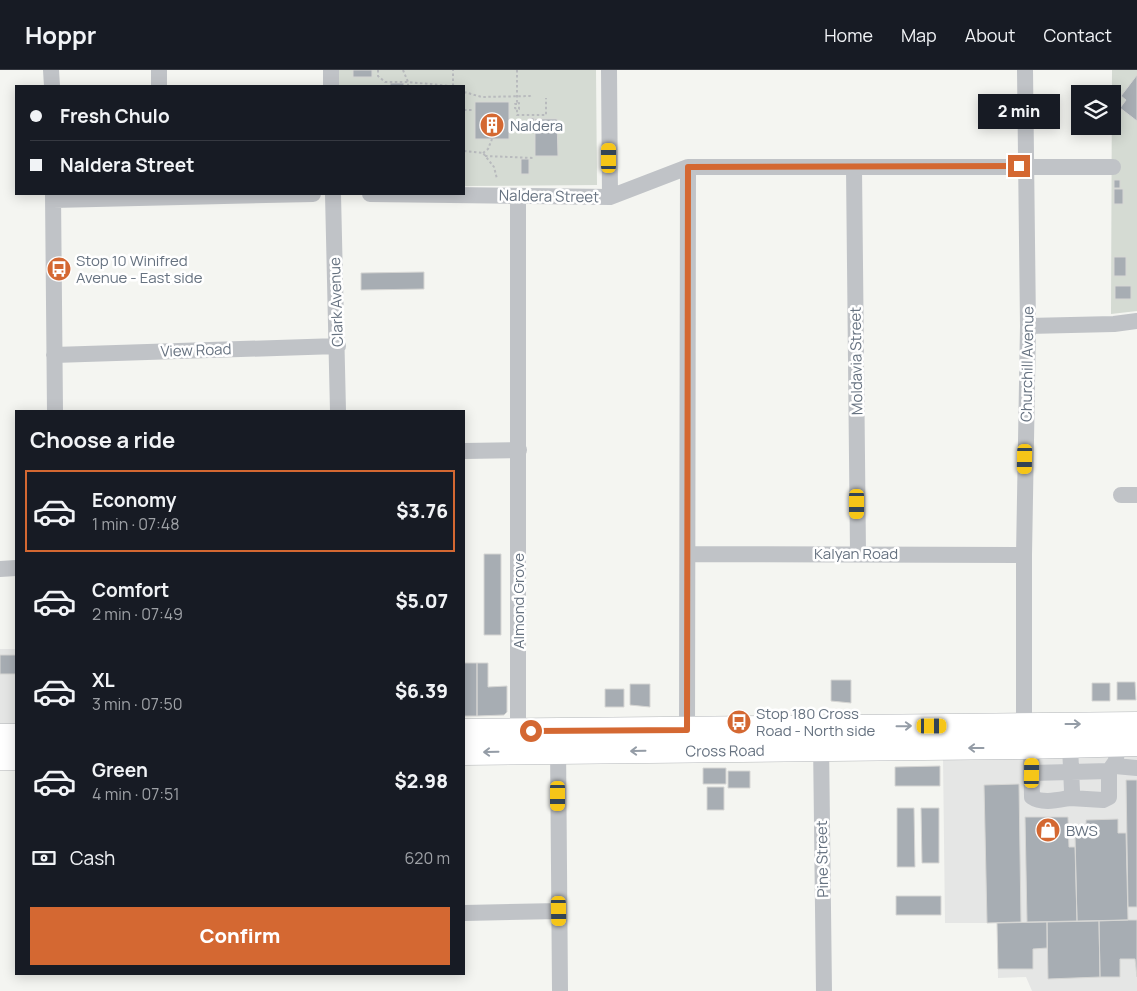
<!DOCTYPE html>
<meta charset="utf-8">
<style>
body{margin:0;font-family:Manrope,sans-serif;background:#242831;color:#f1f3f6;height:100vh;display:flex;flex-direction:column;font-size:19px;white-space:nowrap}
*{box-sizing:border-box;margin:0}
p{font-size:16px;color:#9ea1a6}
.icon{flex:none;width:28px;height:28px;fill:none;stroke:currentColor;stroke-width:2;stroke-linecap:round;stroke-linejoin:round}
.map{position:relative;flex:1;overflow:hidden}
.panel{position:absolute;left:15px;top:340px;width:450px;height:565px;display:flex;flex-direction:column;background:#171b24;border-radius:0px;box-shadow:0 2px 12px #0003}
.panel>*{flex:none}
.hud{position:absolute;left:15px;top:15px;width:450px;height:110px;border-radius:0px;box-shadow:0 2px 12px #0003;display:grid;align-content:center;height:110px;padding:0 15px;background:#171b24}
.fabs{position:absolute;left:1071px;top:15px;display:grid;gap:10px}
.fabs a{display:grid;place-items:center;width:50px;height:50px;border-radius:0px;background:#171b24;box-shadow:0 2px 12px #0003;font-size:25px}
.end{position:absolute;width:22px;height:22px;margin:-11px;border:6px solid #d46832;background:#fff;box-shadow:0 0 0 2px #fff}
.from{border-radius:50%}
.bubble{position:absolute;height:35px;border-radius:0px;background:#171b24;box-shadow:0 2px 12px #0003;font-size:16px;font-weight:800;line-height:35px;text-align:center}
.car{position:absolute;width:15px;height:30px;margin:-15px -8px;border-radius:6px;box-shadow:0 0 4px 1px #0007;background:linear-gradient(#f5c518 24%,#345 0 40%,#f5c518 0 76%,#345 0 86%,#f5c518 0)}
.hud b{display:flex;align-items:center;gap:18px;height:48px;font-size:19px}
.hud b+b{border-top:1px solid #363941}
.hud i{width:12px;height:12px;background:#f1f3f6}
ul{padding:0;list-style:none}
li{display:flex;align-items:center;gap:15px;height:82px;margin:0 10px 8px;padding:0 5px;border:2px solid transparent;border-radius:0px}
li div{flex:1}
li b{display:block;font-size:19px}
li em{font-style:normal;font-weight:800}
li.on{border-color:#d46832}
li>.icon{width:45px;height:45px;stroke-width:1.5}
h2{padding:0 15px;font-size:22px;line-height:60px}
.pay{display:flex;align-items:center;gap:12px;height:55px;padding:0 15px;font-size:19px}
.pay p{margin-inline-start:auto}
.action{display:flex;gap:10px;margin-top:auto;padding:10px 15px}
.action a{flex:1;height:58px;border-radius:0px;background:#d46832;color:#fff;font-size:20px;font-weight:800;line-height:58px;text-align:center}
header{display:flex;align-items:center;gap:30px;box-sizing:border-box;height:70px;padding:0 25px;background:#171b24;border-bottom:1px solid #363941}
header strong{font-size:24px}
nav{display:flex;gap:28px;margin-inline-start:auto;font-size:18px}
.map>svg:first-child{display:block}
</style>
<header>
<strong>Hoppr</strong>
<nav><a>Home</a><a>Map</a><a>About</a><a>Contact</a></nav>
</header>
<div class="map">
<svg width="1137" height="921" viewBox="0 0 1137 921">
<rect width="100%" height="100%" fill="#f4f5f1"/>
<path fill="#e5e6e5" d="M0 579H16V656H0Z
M1137 685V921H1032L1026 907 998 908 997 853H945L943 687Z"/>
<path fill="#d5dbd3" d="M338 0H596L597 115 464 116V16H338Z
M1112 0H1137V241L1111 244Z"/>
<path fill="#a7adb3" stroke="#d6d6d4" d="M353 0H372V7H353Z
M1137 5V51L1120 38 1126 30 1121 26Z
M390 13H404V16H390Z
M475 32H509V69H475Z
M529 48H534V56H529Z
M535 49H557L558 86H535Z
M521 89H529V104H521Z
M1114 110H1120V118H1114Z
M1114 119H1123V134H1114Z
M1114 187H1126V206H1114Z
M424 202V219L361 220V203Z
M1115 216H1131V229H1115Z
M484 484H501V565H484Z
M0 585H16V604H0Z
M464 593H477V646H464Z
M477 593H488V617L507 616V642L504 645 477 646Z
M831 610H851V633L831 631Z
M1117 612H1135L1136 630H1117Z
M1092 613H1110V631H1092Z
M630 614H650V637L630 635Z
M605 619H624V637H605Z
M940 696V716H895V697Z
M703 698H726V714H703Z
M728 701H750V718H728Z
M1126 710H1137V837H1128Z
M1019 714 1021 852 987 853 984 715Z
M707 717H724V740H707Z
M897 738H914L915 797H897Z
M921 738H939V793H922Z
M1025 747H1068L1069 777H1075L1077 851 1027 852Z
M1118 749V763H1126L1128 850 1077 851 1075 764 1086 763V750Z
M896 826H941V845H896Z
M1128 850H1137V907L1135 889H1120V907H1100L1099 851Z
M1099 851 1100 907 1048 909 1047 852Z
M1047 852V878L1033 879V899H998L997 853Z"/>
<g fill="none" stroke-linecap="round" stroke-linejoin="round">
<defs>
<g id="highway">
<path d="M464 661 1137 654"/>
<path d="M0 666H16"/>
<path id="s1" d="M464 683 1024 677 1137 674"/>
<path d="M0 688H16"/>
</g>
</defs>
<use href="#highway" stroke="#b3b6b9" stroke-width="25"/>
<path stroke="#b8babd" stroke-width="2" stroke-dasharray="2.5 2.5" stroke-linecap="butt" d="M378 0V6L385 12H408V16
M403 0 408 12 450 16
M517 0V34L519 33V39H517V45H546V28
M453 16V0
M464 22 482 27 530 26 531 28
M517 34H515V38L517 39
M464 40H474
M464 81 483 83 494 97 497 109
M483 83 488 79 492 69
M485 86 534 88"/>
<path stroke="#c0c3c7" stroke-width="16" d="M51 0 52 16
M331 0V16
M609 0 610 127
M159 16V0
M854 98 858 483
M53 124 55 341
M333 124 338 341
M370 124 610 127 688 97H1113
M53 130 313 124
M1028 256 1114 254 1137 251
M54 285 338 276
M464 381 519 380
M1121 425H1137
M689 484 1024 485
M0 499 16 498
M1024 665V485L1028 256 1025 0
M687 667 688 97
M518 671V126
M821 671 824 921
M558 673 560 921
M1031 677 1032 727C1042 734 1058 730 1070 728L1072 721 1070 676
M1115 696 1137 698
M1032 703 1109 701 1116 691 1117 674
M1070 728 1103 730 1109 727V701
M464 843 559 841"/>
<use href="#highway" stroke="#fff" stroke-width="24"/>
</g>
<defs><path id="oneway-shaft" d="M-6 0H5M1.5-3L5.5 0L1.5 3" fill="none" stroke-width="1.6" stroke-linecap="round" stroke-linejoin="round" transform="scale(1.25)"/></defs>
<g stroke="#949ca6">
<use href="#oneway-shaft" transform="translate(1073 654)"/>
<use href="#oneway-shaft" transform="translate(904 656) rotate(-1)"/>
<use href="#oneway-shaft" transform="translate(976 678) rotate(180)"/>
<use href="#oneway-shaft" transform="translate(638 681) rotate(179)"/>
<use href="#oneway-shaft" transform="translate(491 682) rotate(179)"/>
</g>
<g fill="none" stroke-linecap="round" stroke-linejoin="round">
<path stroke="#d46832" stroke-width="6" d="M531 661 687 660 688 97 1019 96"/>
</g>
<defs>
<symbol id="building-disc" viewBox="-11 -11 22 22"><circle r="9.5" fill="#d46832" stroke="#fff"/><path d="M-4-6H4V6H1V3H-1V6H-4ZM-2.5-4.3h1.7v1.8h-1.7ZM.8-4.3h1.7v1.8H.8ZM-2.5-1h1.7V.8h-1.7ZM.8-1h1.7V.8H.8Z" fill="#fff"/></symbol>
<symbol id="bus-disc" viewBox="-11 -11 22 22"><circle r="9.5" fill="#d46832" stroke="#fff"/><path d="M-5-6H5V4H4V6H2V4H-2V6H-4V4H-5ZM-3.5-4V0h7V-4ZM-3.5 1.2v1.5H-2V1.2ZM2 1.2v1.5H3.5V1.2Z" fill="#fff"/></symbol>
<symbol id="shop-disc" viewBox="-11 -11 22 22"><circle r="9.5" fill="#d46832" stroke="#fff"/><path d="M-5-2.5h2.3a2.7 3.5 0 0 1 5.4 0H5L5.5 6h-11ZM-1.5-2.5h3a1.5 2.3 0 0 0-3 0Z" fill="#fff"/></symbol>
</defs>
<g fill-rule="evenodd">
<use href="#building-disc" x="478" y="41" width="28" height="28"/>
<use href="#bus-disc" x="45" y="185" width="28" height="28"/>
<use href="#bus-disc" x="725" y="638" width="28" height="28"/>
<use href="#shop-disc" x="1034" y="746" width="28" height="28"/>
</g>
<g text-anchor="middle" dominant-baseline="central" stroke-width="5" stroke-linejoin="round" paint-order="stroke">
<g font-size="15" fill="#667280" stroke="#fff" text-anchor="start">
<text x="510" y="55">Naldera</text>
<text x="76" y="190">Stop 10 Winifred<tspan x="76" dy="17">Avenue - East side</tspan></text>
<text x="756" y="643">Stop 180 Cross<tspan x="756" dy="17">Road - North side</tspan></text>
<text x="1066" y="760">BWS</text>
</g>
<g font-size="15" fill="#667280" stroke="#fff">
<text transform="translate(549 126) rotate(1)">Naldera Street</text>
<text transform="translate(336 232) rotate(-92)">Clark Avenue</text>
<text transform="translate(196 280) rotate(-2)">View Road</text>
<text transform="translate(856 291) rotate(-91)">Moldavia Street</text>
<text transform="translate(1027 294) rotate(-89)">Churchill Avenue</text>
<text x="856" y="483">Kalyan Road</text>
<text transform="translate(518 531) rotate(-90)">Almond Grove</text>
<text stroke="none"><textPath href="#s1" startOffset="261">Cross Road</textPath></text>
<text transform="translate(822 789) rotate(-91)">Pine Street</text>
</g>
</g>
</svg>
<div class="fabs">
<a><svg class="icon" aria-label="layers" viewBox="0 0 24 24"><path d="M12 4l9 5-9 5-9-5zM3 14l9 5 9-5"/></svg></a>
</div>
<i class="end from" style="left:531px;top:661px"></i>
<i class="end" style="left:1019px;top:96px"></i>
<div class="bubble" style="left:978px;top:24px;width:82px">2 min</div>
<i class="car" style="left:609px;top:88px;rotate:0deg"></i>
<i class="car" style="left:1025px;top:389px;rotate:181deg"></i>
<i class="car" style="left:857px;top:434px;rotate:180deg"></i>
<i class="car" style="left:932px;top:656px;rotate:90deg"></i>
<i class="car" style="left:1032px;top:703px;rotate:1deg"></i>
<i class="car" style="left:558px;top:726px;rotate:180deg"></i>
<i class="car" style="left:559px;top:841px;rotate:179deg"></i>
<div class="hud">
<b><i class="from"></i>Fresh Chulo</b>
<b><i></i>Naldera Street</b>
</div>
<section class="panel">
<h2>Choose a ride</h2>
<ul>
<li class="on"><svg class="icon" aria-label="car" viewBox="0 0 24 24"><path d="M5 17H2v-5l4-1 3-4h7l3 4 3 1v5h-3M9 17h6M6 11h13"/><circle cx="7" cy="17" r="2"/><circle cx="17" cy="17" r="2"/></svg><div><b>Economy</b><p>1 min · 07:48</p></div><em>$3.76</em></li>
<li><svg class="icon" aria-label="car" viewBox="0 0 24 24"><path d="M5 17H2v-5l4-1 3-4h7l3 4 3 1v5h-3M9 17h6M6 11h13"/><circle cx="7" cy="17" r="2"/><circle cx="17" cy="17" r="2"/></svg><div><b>Comfort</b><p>2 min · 07:49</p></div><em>$5.07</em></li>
<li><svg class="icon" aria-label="car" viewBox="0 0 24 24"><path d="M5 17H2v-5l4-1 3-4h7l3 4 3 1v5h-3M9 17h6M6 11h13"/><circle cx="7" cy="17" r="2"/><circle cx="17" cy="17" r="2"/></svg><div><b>XL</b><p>3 min · 07:50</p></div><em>$6.39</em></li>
<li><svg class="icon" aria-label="car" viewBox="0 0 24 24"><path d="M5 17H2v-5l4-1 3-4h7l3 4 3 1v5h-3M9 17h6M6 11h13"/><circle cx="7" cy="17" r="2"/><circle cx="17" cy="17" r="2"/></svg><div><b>Green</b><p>4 min · 07:51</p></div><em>$2.98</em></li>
</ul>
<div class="pay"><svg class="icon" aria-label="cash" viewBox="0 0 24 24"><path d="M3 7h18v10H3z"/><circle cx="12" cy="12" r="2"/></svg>Cash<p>620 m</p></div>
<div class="action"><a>Confirm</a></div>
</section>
</div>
